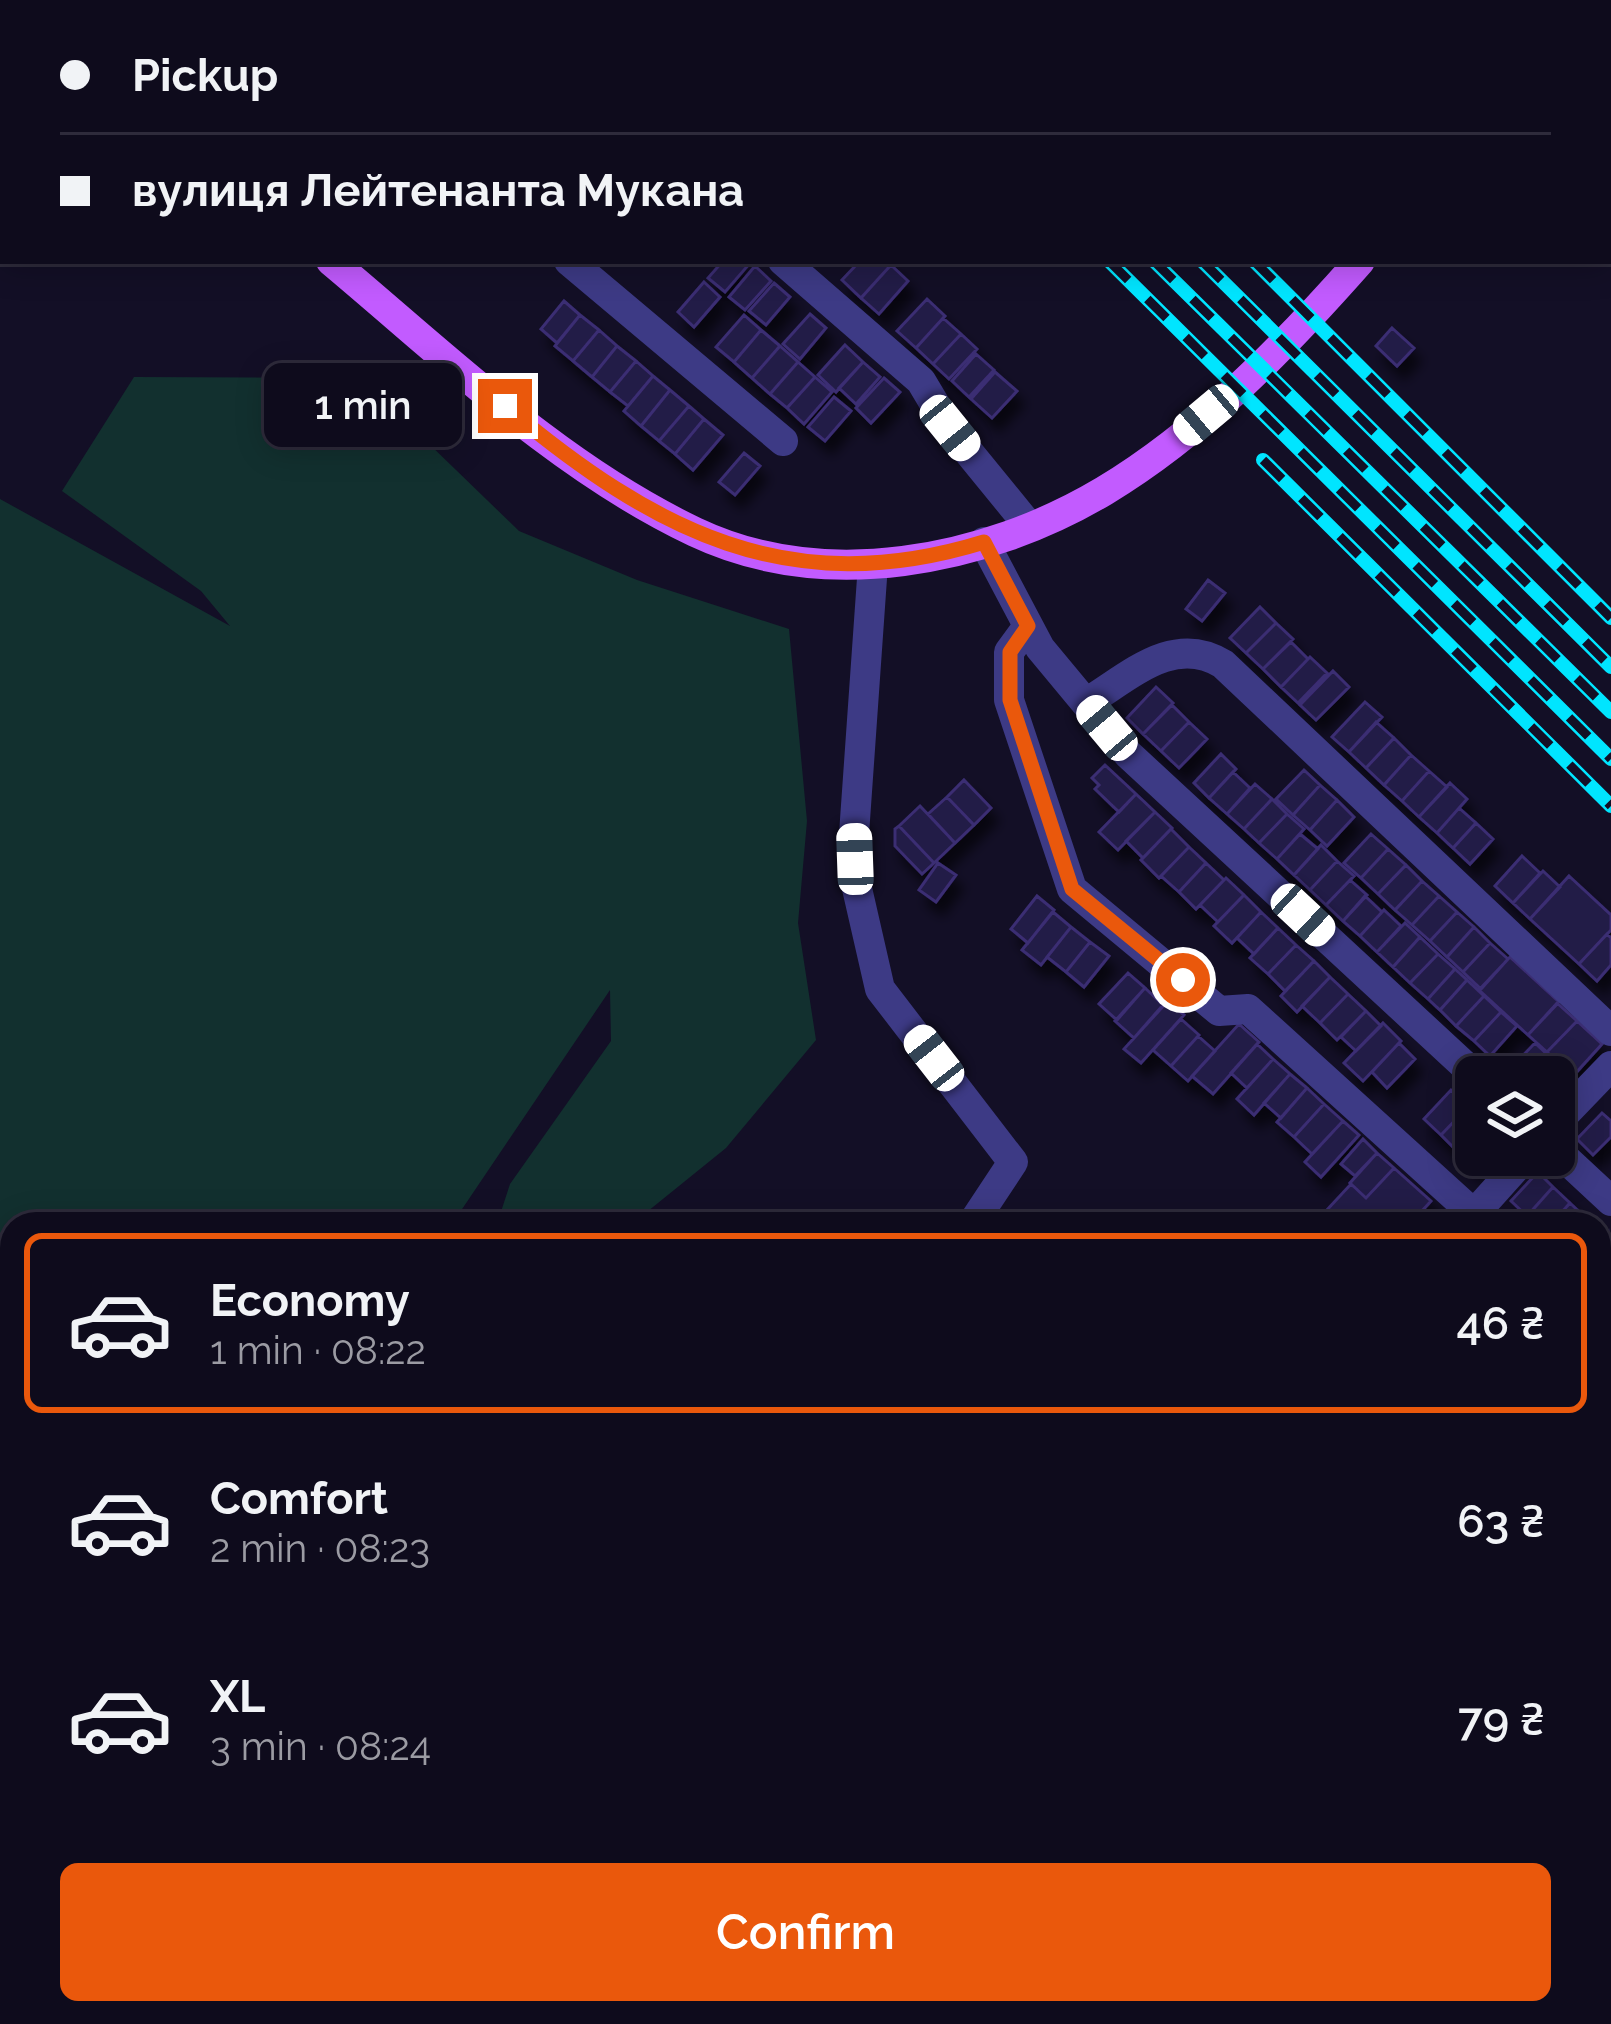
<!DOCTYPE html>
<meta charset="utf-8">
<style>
body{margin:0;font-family:Raleway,sans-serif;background:#171425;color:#f1f3f6;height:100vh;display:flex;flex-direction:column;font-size:45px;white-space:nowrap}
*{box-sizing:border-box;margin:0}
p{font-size:39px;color:#9b9ba3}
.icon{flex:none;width:66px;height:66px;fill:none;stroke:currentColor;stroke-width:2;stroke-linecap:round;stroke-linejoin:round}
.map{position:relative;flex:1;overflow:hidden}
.details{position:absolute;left:0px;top:1212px;width:1611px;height:813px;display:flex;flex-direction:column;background:#0e0b1c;border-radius:36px 36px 0 0;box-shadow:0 6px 30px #0003,0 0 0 3px #2e2b3b}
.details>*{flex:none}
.top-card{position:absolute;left:0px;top:0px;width:1611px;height:264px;box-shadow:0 6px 30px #0003,0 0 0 3px #2e2b3b;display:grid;align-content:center;height:264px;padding:0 60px;background:#0e0b1c}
.tools{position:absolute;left:1455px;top:1056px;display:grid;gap:24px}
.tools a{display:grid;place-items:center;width:120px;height:120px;border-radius:18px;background:#0e0b1c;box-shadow:0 6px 30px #0003,0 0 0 3px #2e2b3b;font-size:60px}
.end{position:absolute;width:54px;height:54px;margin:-27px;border:15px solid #ea580c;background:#fff;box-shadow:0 0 0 6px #fff}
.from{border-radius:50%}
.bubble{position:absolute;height:84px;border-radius:18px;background:#0e0b1c;box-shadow:0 6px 30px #0003,0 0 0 3px #2e2b3b;font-size:39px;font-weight:600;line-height:84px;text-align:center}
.car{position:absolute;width:36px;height:72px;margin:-36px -18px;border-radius:15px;box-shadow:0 0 9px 3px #0007;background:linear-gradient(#fff 24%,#345 0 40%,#fff 0 76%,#345 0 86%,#fff 0)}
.top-card b{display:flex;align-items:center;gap:42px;height:114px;font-size:45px}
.top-card b+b{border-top:3px solid #2e2b3b}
.top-card i{width:30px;height:30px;background:#f1f3f6}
ul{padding:21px 0 0;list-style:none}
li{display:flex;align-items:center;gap:36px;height:180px;margin:0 24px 18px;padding:0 36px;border:6px solid transparent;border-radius:18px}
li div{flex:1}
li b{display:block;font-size:45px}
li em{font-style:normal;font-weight:600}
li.on{border-color:#ea580c}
li>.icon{width:108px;height:108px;stroke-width:1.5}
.button{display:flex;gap:24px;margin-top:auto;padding:24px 60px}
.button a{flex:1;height:138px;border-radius:18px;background:#ea580c;color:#fff;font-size:48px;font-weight:600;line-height:138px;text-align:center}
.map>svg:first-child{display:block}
</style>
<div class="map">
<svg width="1611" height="2024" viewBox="0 0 1611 2024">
<defs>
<filter id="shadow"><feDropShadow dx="7" dy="13" stdDeviation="6" flood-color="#0009"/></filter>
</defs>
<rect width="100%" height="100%" fill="#130f26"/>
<path fill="#12302f" d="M134 377 361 378 519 531 637 580 789 629 807 821 798 923 816 1040 726 1148 632 1224H497L510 1184 611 1041 610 990 452 1224H12V1905L0 1921V499L230 626 201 591 62 491Z"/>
<path fill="#241b47" stroke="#3b2d73" stroke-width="3" filter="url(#shadow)" d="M723 261 751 262 725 292 708 278Z
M860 261H886L891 265 861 298 842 280Z
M891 265 908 281 879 314 861 298Z
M755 266 771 281 745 310 729 297Z
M704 282 720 297 694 327 678 312Z
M774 283 790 297 766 325 749 311Z
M927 299 945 316 916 348 897 331Z
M564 301 580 315 557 343 541 329Z
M810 314 826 328 800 359 783 344Z
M580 315 599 330 573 361 555 346Z
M744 315 761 330 734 362 716 347Z
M943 318 961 334 933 364 916 348Z
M1392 328 1414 348 1397 366 1376 346Z
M599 330 617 346 592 377 573 361Z
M761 330 780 346 752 378 734 362Z
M961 334 977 349 949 379 933 364Z
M845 345 863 362 836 392 818 375Z
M617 346 636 361 610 392 592 377Z
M780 346 798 362 770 394 752 378Z
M976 354 994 370 969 397 952 381Z
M636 361 653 376 628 406 610 392Z
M798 362 815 377 787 408 770 394Z
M863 362 880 377 856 404 839 388Z
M995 372 1017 391 992 418 971 399Z
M653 376 670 390 641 426 624 411Z
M815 377 832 392 804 424 787 408Z
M884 378 900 392 871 423 856 408Z
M670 390 689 406 659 441 641 426Z
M834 397 851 411 825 441 808 427Z
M689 406 704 419 675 454 659 441Z
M704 419 723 435 693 470 675 454Z
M744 453 760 466 735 495 719 482Z
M1208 580 1225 593 1202 621 1186 609Z
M1260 607 1276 623 1246 653 1230 638Z
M1276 623 1293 639 1263 669 1246 653Z
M1291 642 1308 659 1281 687 1263 669Z
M1310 657 1327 673 1298 703 1281 687Z
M1333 671 1349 687 1316 720 1300 705Z
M1156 687 1173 703 1143 734 1127 718Z
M1365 702 1382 717 1349 752 1332 737Z
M1172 705 1189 722 1161 751 1143 734Z
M1189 722 1207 739 1179 768 1161 751Z
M1376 722 1394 738 1366 768 1349 752Z
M1394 738 1411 755 1384 785 1366 768Z
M1221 754 1236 769 1209 798 1194 783Z
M1411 755 1429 771 1402 801 1384 785Z
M1105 765 1136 794 1119 812 1095 789 1099 785 1092 778Z
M1304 770 1320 785 1293 815 1276 799Z
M1429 771 1447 787 1419 817 1402 801Z
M1233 772 1250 788 1227 814 1209 798Z
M964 780 991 808 974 825 947 797Z
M1450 783 1467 799 1437 833 1419 817Z
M1255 784 1272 799 1244 829 1227 814Z
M1320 785 1337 800 1310 830 1293 815Z
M1136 794 1155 812 1118 850 1099 832Z
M947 797 974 825 955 843 928 814Z
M1272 799 1287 814 1259 843 1244 829Z
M1337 800 1354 817 1327 846 1310 830Z
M920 806 955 843 934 863 899 826Z
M1459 808 1476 823 1453 848 1437 833Z
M1155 812 1172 828 1143 858 1126 841Z
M1287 814 1304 829 1277 859 1259 843Z
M1476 823 1493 839 1470 864 1453 848Z
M899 826 934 863 922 874 895 846V829Z
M1171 829 1189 847 1159 878 1141 860Z
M1300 834 1318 849 1294 875 1277 859Z
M1371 834 1388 849 1361 878 1344 863Z
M1321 845 1337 861 1310 890 1294 875Z
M1189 847 1206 863 1179 892 1161 876Z
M1388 849 1406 865 1378 894 1361 878Z
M1522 856 1540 873 1513 903 1495 886Z
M1337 861 1354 876 1326 905 1310 890Z
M938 863 956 875 936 902 919 890Z
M1206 863 1224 880 1196 909 1179 892Z
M1406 865 1422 881 1395 910 1378 894Z
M1543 871 1560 887 1530 919 1513 903Z
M1569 876 1611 915V930L1579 964 1530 919Z
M1226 878 1244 895 1218 922 1200 905Z
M1350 880 1367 895 1343 921 1326 905Z
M1422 881 1439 896 1412 925 1395 910Z
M1244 895 1261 912 1232 943 1214 926Z
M1037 896 1054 910 1028 943 1011 929Z
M1365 896 1382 912 1360 936 1343 921Z
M1439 896 1457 912 1430 941 1412 925Z
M1384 910 1401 926 1377 952 1360 936Z
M1053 912 1071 927 1041 965 1022 950Z
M1261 912 1278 928 1254 954 1237 938Z
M1457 912 1474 927 1447 957 1430 941Z
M1405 923 1420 937 1393 967 1377 952Z
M1071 927 1090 942 1066 972 1047 957Z
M1474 927 1490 943 1463 972 1447 957Z
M1278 928 1296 945 1268 974 1250 958Z
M1607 934 1611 938V965L1597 981 1579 964Z
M1420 937 1438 954 1410 983 1393 967Z
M1090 942 1109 956 1084 987 1066 972Z
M1490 943 1508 959 1481 989 1463 972Z
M1296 945 1314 961 1285 991 1268 974Z
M1438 954 1455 969 1428 999 1410 983Z
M1510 957 1559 1002 1528 1035 1479 990Z
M1314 961 1330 977 1297 1012 1281 996Z
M1455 969 1467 980 1440 1010 1428 999Z
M1128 973 1145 988 1117 1020 1099 1004Z
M1330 977 1348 994 1320 1023 1302 1006Z
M1467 980 1484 996 1456 1026 1440 1010Z
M1145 988 1163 1005 1134 1038 1115 1021Z
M1348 994 1366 1011 1337 1040 1320 1023Z
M1484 996 1501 1012 1474 1041 1456 1026Z
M1168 1001 1184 1015 1141 1063 1124 1049Z
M1557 1003 1577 1021 1547 1052 1528 1035Z
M1366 1011 1381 1026 1356 1051 1341 1037Z
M1501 1012 1517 1026 1490 1056 1474 1041Z
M1181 1019 1199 1035 1171 1066 1153 1050Z
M1577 1021 1602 1044 1573 1076 1547 1052Z
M1383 1023 1401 1041 1363 1081 1344 1063Z
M1239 1024 1259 1042 1213 1094 1192 1076Z
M1198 1036 1215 1051 1188 1081 1171 1066Z
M1399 1043 1415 1059 1387 1088 1372 1072Z
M1535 1043 1552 1059 1535 1077H1512L1507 1072Z
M1257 1044 1273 1059 1247 1088 1231 1073Z
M1273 1059 1290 1074 1254 1115 1237 1099Z
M1552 1059 1569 1075 1554 1090V1077H1535Z
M1290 1074 1307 1088 1281 1118 1264 1103Z
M1307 1088 1324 1104 1294 1137 1277 1122Z
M1451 1090 1469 1106 1441 1135 1424 1119Z
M1324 1104 1343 1121 1312 1154 1294 1137Z
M1469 1106 1476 1113V1133L1458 1152 1441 1135Z
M1602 1113 1611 1121V1137L1593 1155 1577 1139Z
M1343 1121 1359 1135 1321 1177 1305 1162Z
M1476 1133V1155H1489L1476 1168 1458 1152Z
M1363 1139 1377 1153 1355 1176 1341 1164Z
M1377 1153 1394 1168 1366 1198 1350 1183Z
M1394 1168 1431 1201 1410 1224H1340L1326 1211 1351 1184 1366 1198Z
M1538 1172 1553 1187 1527 1216 1511 1201Z
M1553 1187 1570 1203 1551 1224H1539L1529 1214Z
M1570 1203 1588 1220 1584 1224H1551Z
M1608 1232 1611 1266 1599 1278V1242Z
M1611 1374V1412L1599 1425V1388Z"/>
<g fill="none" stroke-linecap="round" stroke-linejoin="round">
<path stroke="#3d3a85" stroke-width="30" d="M259 0 262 3
M482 0 485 3
M569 261 783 441
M783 261 921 381 949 428 1029 526
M984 542 1040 648 1128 754 1477 1077
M873 564 854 834 856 884 880 989 1013 1162 972 1224
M1028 626 1009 652V700L1072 889 1219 1011 1248 1009 1485 1224
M1086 703C1129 677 1173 633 1223 664L1611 1031
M1554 1125 1611 1066
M1554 1148 1611 1201
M1474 1214 1527 1155
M1599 1331 1611 1343"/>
<path stroke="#c25bff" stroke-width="30" d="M14 0 18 3
M1588 3 1591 0
M331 261C446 357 558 467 695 532 824 593 985 562 1104 491 1202 432 1285 346 1360 261"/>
<defs>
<path id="rail" d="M846 0 849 3
M892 0 895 3
M957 0 960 3
M986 0 989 3
M1171 0 1181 3
M1608 79H1611
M1109 261 1611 759
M1154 261 1611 712
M1202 261 1611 667
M1254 261 1611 618
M1263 460 1611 806"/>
</defs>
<use href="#rail" stroke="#00e5ff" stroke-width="14"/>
<use href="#rail" stroke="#130f26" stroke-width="9" stroke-dasharray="27" stroke-linecap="butt"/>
</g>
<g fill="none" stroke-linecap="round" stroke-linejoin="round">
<path stroke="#ea580c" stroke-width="15" d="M505 406C654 531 789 602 984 542L1028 626 1010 652V700L1072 889 1183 980"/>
</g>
</svg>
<div class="tools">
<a><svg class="icon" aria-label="layers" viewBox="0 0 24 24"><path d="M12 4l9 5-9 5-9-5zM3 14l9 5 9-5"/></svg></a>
</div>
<i class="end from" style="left:1183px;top:980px"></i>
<i class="end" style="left:505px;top:406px"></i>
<div class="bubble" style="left:264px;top:363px;width:198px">1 min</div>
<i class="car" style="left:1206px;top:415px;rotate:230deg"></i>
<i class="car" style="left:950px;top:428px;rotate:141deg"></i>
<i class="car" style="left:1107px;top:728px;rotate:320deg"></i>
<i class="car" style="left:855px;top:859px;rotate:358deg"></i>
<i class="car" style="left:1303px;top:915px;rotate:133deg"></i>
<i class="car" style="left:934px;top:1058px;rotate:322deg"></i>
<div class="top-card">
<b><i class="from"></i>Pickup</b>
<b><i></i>вулиця Лейтенанта Мукана</b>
</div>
<section class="details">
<ul>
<li class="on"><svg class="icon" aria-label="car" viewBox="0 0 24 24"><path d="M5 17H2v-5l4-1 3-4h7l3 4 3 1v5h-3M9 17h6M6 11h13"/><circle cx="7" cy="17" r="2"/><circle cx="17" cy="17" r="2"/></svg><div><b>Economy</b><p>1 min · 08:22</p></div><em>46 ₴</em></li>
<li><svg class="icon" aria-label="car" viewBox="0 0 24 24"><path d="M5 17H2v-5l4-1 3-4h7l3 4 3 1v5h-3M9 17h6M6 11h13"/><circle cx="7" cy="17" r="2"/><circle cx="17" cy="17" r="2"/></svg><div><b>Comfort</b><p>2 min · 08:23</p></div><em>63 ₴</em></li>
<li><svg class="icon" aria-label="car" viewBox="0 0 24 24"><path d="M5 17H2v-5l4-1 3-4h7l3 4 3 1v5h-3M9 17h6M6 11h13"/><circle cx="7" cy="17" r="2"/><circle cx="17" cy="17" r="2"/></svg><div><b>XL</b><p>3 min · 08:24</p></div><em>79 ₴</em></li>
</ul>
<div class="button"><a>Confirm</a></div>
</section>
</div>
